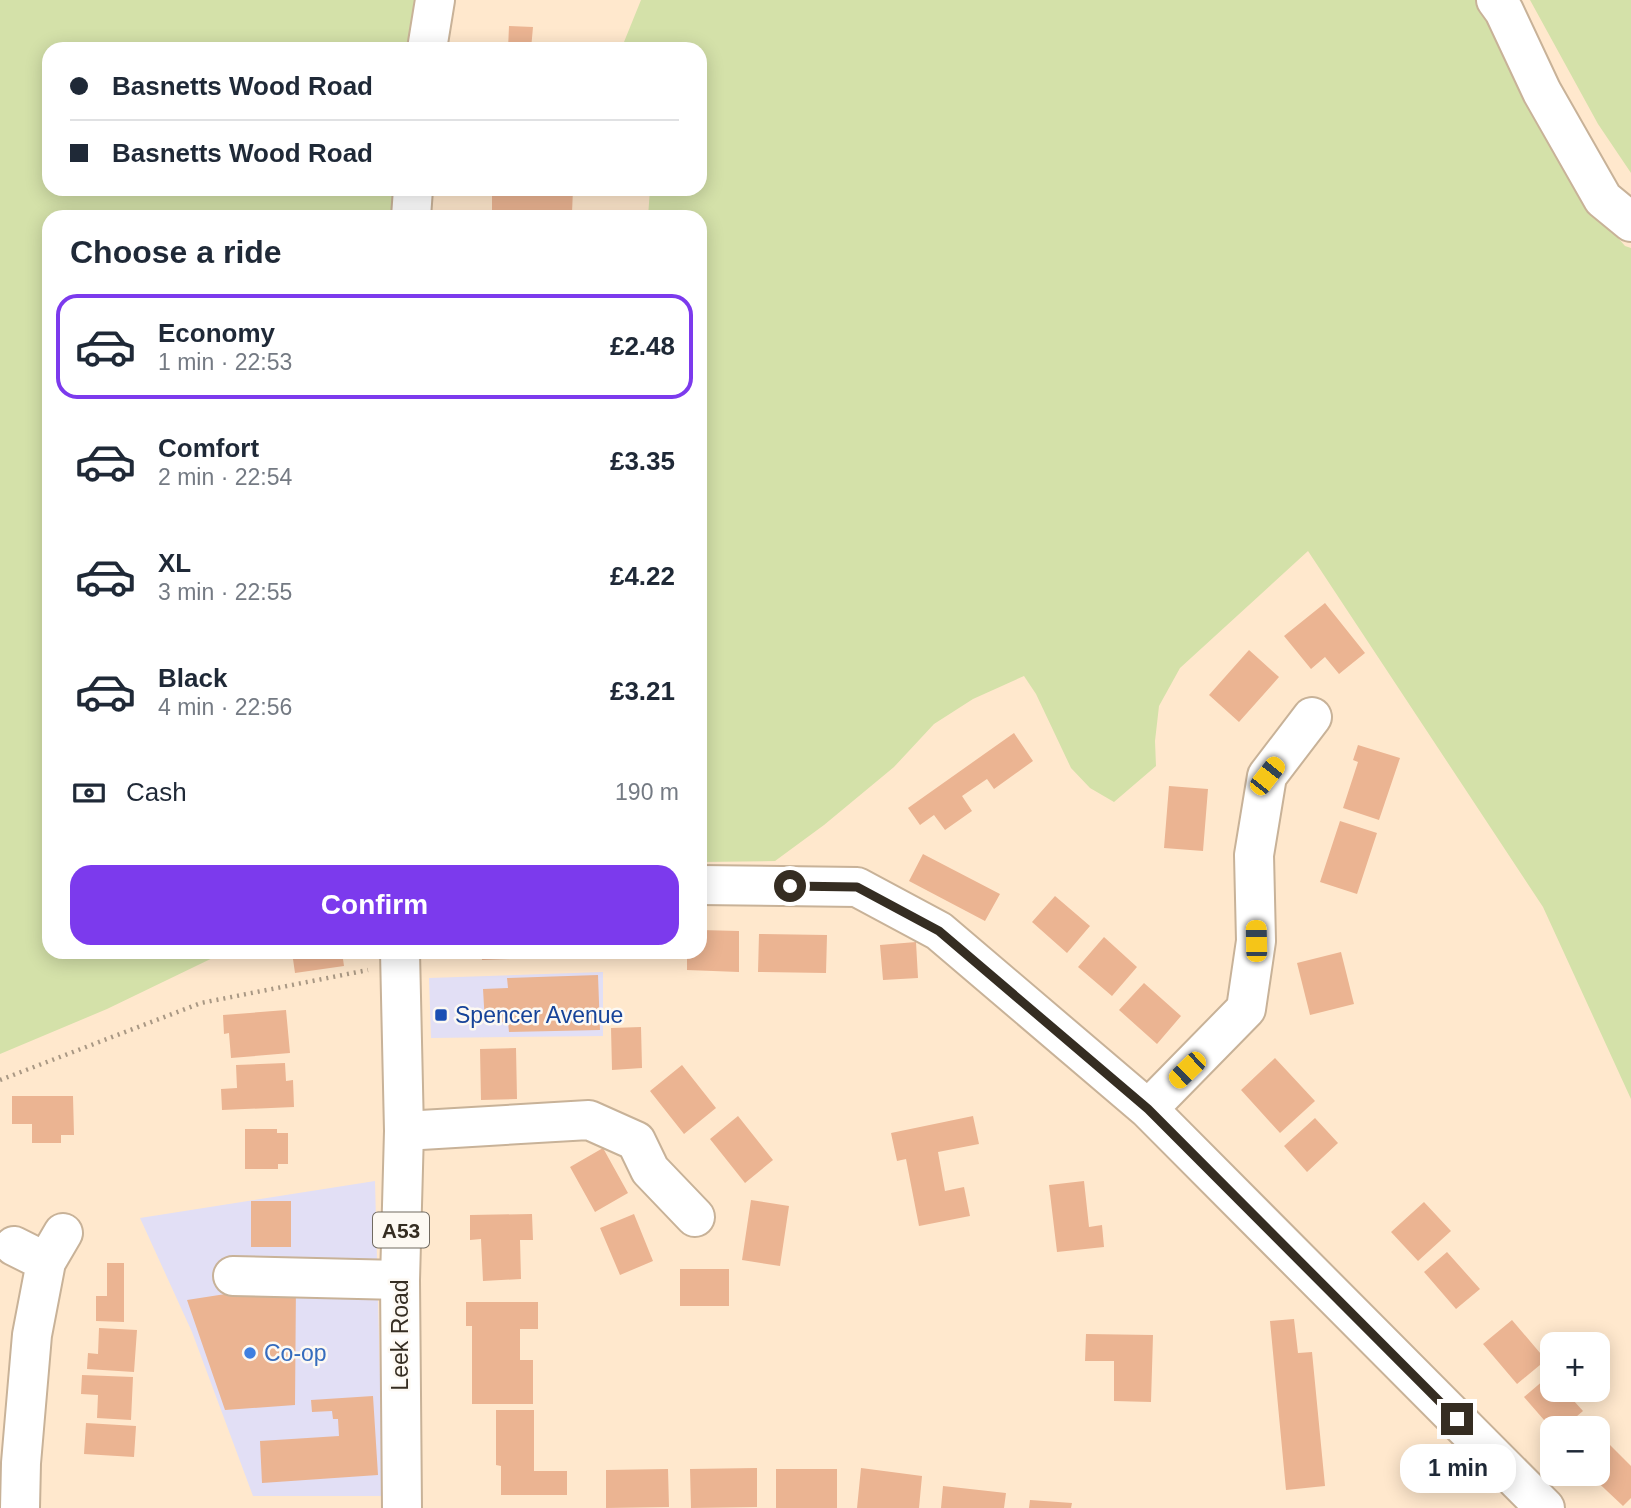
<!DOCTYPE html>
<meta charset="utf-8">
<style>
body{margin:0;font-family:Arial,sans-serif;background:#f2f2f3;color:#1f2937;height:100vh;display:flex;flex-direction:column;font-size:26px;white-space:nowrap}
*{box-sizing:border-box;margin:0}
p{font-size:23px;color:#747a83}
.icon{flex:none;width:38px;height:38px;fill:none;stroke:currentColor;stroke-width:2;stroke-linecap:round;stroke-linejoin:round}
.map{position:relative;flex:1;overflow:hidden}
.side{position:absolute;left:42px;top:210px;width:665px;height:749px;display:flex;flex-direction:column;background:#fff;border-radius:21px;box-shadow:0 4px 18px #0003}
.side>*{flex:none}
.banner{position:absolute;left:42px;top:42px;width:665px;height:154px;border-radius:21px;box-shadow:0 4px 18px #0003;display:grid;align-content:center;height:154px;padding:0 28px;background:#fff}
.controls{position:absolute;left:1540px;top:1332px;display:grid;gap:14px}
.controls a{display:grid;place-items:center;width:70px;height:70px;border-radius:14px;background:#fff;box-shadow:0 4px 18px #0003;font-size:35px}
.end{position:absolute;width:32px;height:32px;margin:-16px;border:9px solid #352d22;background:#fff;box-shadow:0 0 0 4px #fff}
.from{border-radius:50%}
.bubble{position:absolute;height:49px;border-radius:21px;background:#fff;box-shadow:0 4px 18px #0003;font-size:23px;font-weight:700;line-height:49px;text-align:center}
.car{position:absolute;width:21px;height:42px;margin:-21px -10px;border-radius:9px;box-shadow:0 0 5px 2px #0007;background:linear-gradient(#f5c518 24%,#345 0 40%,#f5c518 0 76%,#345 0 86%,#f5c518 0)}
.banner b{display:flex;align-items:center;gap:24px;height:66px;font-size:26px}
.banner b+b{border-top:2px solid #e0e1e3}
.banner i{width:18px;height:18px;background:#1f2937}
ul{padding:0;list-style:none}
li{display:flex;align-items:center;gap:21px;height:105px;margin:0 14px 10px;padding:0 14px;border:4px solid transparent;border-radius:21px}
li div{flex:1}
li b{display:block;font-size:26px}
li em{font-style:normal;font-weight:700}
li.selected{border-color:#7c3aed}
li>.icon{width:63px;height:63px;stroke-width:1.5}
h2{padding:0 28px;font-size:32px;line-height:84px}
.pay{display:flex;align-items:center;gap:18px;height:77px;padding:0 28px;font-size:26px}
.pay p{margin-inline-start:auto}
.button{display:flex;gap:14px;margin-top:auto;padding:14px 28px}
.button a{flex:1;height:80px;border-radius:21px;background:#7c3aed;color:#fff;font-size:28px;font-weight:700;line-height:80px;text-align:center}
.map>svg:first-child{display:block}
</style>
<div class="map">
<svg width="1631" height="1508" viewBox="0 0 1631 1508">
<rect width="100%" height="100%" fill="#ffe8cd"/>
<path fill="#e2dff5" d="M603 972V1036L431 1038 429 978Z
M375 1181 383 1496H253L192 1332 140 1218Z"/>
<path fill="#d4e1a9" d="M0 0H417L410 49H49V189H395L394 217H49V952H225L107 1009 0 1054Z
M641 0H1481L1577 190 1625 246 1631 248V1099L1543 907 1308 551 1180 668 1159 706 1155 741 1156 766 1114 802 1090 788 1071 768 1036 694 1024 676 973 699 934 724 894 767 824 825 775 861 700 862V217H648L650 189H700V49H626L624 42Z
M1530 0H1631V173L1598 124Z"/>
<path fill="#ebb492" d="M509 26 533 27 531 49H508Z
M492 189H573L572 213H548V217H492Z
M1325 603 1365 653 1339 674 1325 657 1311 669 1284 636Z
M1249 650 1279 677 1239 722 1209 695Z
M1014 733 1033 761 994 789 987 779 962 796 972 811 945 830 934 815 920 825 908 808Z
M1358 745 1400 758 1379 820 1343 808 1358 762 1353 760Z
M1169 786 1208 789 1203 851 1164 848Z
M1340 821 1377 833 1357 894 1320 882Z
M923 854 1000 894 985 921 909 881Z
M1055 896 1090 926 1067 953 1032 922Z
M700 930 739 931V972L687 970V952H700Z
M759 934 827 935 826 973 758 972Z
M1104 937 1137 967 1112 996 1078 967Z
M916 942 918 978 883 980 880 945Z
M292 952H342L344 966 295 973Z
M482 952H538V958L482 960Z
M623 952H669L668 959 623 958Z
M1341 952 1354 1004 1310 1015 1297 963Z
M598 975 600 1030 509 1032 508 1022 485 1023 483 989 508 988 507 978Z
M1144 983 1181 1016 1157 1044 1119 1010Z
M286 1010 290 1053 231 1058 229 1033 224 1034 223 1015Z
M641 1027 642 1068 612 1070 611 1028Z
M516 1048 517 1099 481 1100 480 1049Z
M1275 1058 1315 1101 1280 1133 1241 1090Z
M285 1063 286 1081 293 1080 294 1107 222 1110 221 1089 237 1088 236 1065Z
M682 1065 716 1108 684 1134 650 1091Z
M12 1096H73L74 1135H61V1143H32V1124H12Z
M738 1116 773 1160 745 1183 710 1139Z
M973 1116 979 1144 938 1152 945 1191 964 1187 970 1216 919 1226 906 1159 897 1161 891 1133Z
M1315 1118 1338 1143 1307 1172 1284 1146Z
M245 1129H277V1133H288V1164H278V1169H245Z
M603 1148 628 1193 595 1212 570 1167Z
M1084 1181 1089 1227 1102 1225 1104 1247 1057 1252 1049 1185Z
M751 1200 789 1206 780 1266 742 1260Z
M251 1201H291V1247H251Z
M1424 1202 1451 1231 1418 1261 1391 1232Z
M532 1214 533 1240H520L521 1279 483 1281 481 1239 470 1240V1215Z
M634 1214 653 1261 620 1275 600 1228Z
M1447 1252 1480 1289 1456 1309 1424 1272Z
M107 1263H124V1322L96 1321V1296H107Z
M680 1269H729V1306H680Z
M296 1283 295 1405 225 1410 187 1300Z
M466 1302H538V1329H520V1360H533V1404H472V1326H466Z
M1294 1319 1298 1353 1312 1352 1325 1486 1286 1490 1270 1321Z
M1512 1320 1546 1360 1517 1384 1483 1344Z
M99 1328 137 1330 134 1372 87 1369 88 1353 98 1354Z
M1086 1334 1153 1335 1151 1402 1114 1401V1361H1085Z
M1551 1374 1552 1390H1564L1583 1411 1563 1428H1551L1524 1397Z
M82 1375 133 1377 131 1420 97 1418 98 1395 81 1394Z
M373 1396 378 1475 262 1483 260 1441 339 1436 338 1419H333L332 1411 312 1412 311 1400Z
M496 1410H534V1471H567V1495H501V1466L496 1465Z
M86 1423 136 1426 134 1457 84 1454Z
M1601 1436 1631 1466V1498L1623 1506 1589 1474H1598V1439Z
M757 1468V1507L691 1508 690 1469Z
M861 1468 922 1476 919 1508H857Z
M668 1469 669 1507 606 1508V1470Z
M776 1469H837V1508H776Z
M943 1486 1006 1493 1004 1508H941Z
M1030 1500 1072 1503 1071 1508H1029Z"/>
<g fill="none" stroke-linecap="round" stroke-linejoin="round">
<defs>
<path id="minor" d="M1496 0 1504 11 1542 92 1603 199 1631 222
M700 885 857 887 939 931 1148 1109 1545 1508
M1148 1109 1246 1009 1256 941 1254 855 1267 776 1312 717
M404 1131 589 1120 636 1141 650 1170 695 1217
M14 1246 46 1262
M233 1276 400 1280
M20 1508 21 1463 32 1335 46 1262 63 1233"/>
<path id="highway" d="M427 49 435 0
M411 217 413 189
M400 952 404 1131 400 1280 402 1508"/>
</defs>
<use href="#minor" stroke="#c8b298" stroke-width="42"/>
<use href="#highway" stroke="#c8b298" stroke-width="42"/>
<path stroke="#a99884" stroke-width="4.5" stroke-dasharray="2 5" stroke-linecap="butt" d="M0 1080 201 1003 368 970"/>
<use href="#minor" stroke="#fff" stroke-width="38"/>
<use href="#highway" stroke="#fff" stroke-width="38"/>
</g>
<g fill="none" stroke-linecap="round" stroke-linejoin="round">
<path stroke="#352d22" stroke-width="9" d="M790 886 857 887 939 931 1148 1109 1457 1419"/>
</g>
<rect fill="#1a4fb4" stroke="#fdf9f3" stroke-width="2.5" x="434" y="1008" width="14" height="14" rx="3.5"/>
<circle fill="#3f7fe0" stroke="#fdf9f3" stroke-width="2.5" cx="250" cy="1353" r="7"/>
<g text-anchor="middle" dominant-baseline="central" stroke-width="5" stroke-linejoin="round" paint-order="stroke">
<rect fill="#fdf9f3" stroke="#716a61" stroke-width="2" x="373" y="1212.5" width="56" height="35" rx="5"/>
<g font-size="21" font-weight="bold" fill="#352d22">
<text x="401" y="1230">A53</text>
</g>
<g font-size="23" fill="#164399" stroke="#fdf9f3" text-anchor="start">
<text x="455" y="1015">Spencer Avenue</text>
</g>
<g font-size="23" fill="#352d22" stroke="#fdf9f3">
<text transform="translate(400 1335) rotate(-90)">Leek Road</text>
</g>
<g font-size="23" fill="#366cbe" stroke="#fdf9f3" text-anchor="start">
<text x="264" y="1353">Co-op</text>
</g>
</g>
</svg>
<div class="controls">
<a>+</a>
<a>−</a>
</div>
<i class="end from" style="left:790px;top:886px"></i>
<i class="end" style="left:1457px;top:1419px"></i>
<div class="bubble" style="left:1400px;top:1444px;width:116px">1 min</div>
<i class="car" style="left:1267px;top:776px;rotate:38deg"></i>
<i class="car" style="left:1256px;top:941px;rotate:359deg"></i>
<i class="car" style="left:1187px;top:1070px;rotate:226deg"></i>
<div class="banner">
<b><i class="from"></i>Basnetts Wood Road</b>
<b><i></i>Basnetts Wood Road</b>
</div>
<section class="side">
<h2>Choose a ride</h2>
<ul>
<li class="selected"><svg class="icon" aria-label="car" viewBox="0 0 24 24"><path d="M5 17H2v-5l4-1 3-4h7l3 4 3 1v5h-3M9 17h6M6 11h13"/><circle cx="7" cy="17" r="2"/><circle cx="17" cy="17" r="2"/></svg><div><b>Economy</b><p>1 min · 22:53</p></div><em>£2.48</em></li>
<li><svg class="icon" aria-label="car" viewBox="0 0 24 24"><path d="M5 17H2v-5l4-1 3-4h7l3 4 3 1v5h-3M9 17h6M6 11h13"/><circle cx="7" cy="17" r="2"/><circle cx="17" cy="17" r="2"/></svg><div><b>Comfort</b><p>2 min · 22:54</p></div><em>£3.35</em></li>
<li><svg class="icon" aria-label="car" viewBox="0 0 24 24"><path d="M5 17H2v-5l4-1 3-4h7l3 4 3 1v5h-3M9 17h6M6 11h13"/><circle cx="7" cy="17" r="2"/><circle cx="17" cy="17" r="2"/></svg><div><b>XL</b><p>3 min · 22:55</p></div><em>£4.22</em></li>
<li><svg class="icon" aria-label="car" viewBox="0 0 24 24"><path d="M5 17H2v-5l4-1 3-4h7l3 4 3 1v5h-3M9 17h6M6 11h13"/><circle cx="7" cy="17" r="2"/><circle cx="17" cy="17" r="2"/></svg><div><b>Black</b><p>4 min · 22:56</p></div><em>£3.21</em></li>
</ul>
<div class="pay"><svg class="icon" aria-label="cash" viewBox="0 0 24 24"><path d="M3 7h18v10H3z"/><circle cx="12" cy="12" r="2"/></svg>Cash<p>190 m</p></div>
<div class="button"><a>Confirm</a></div>
</section>
</div>
